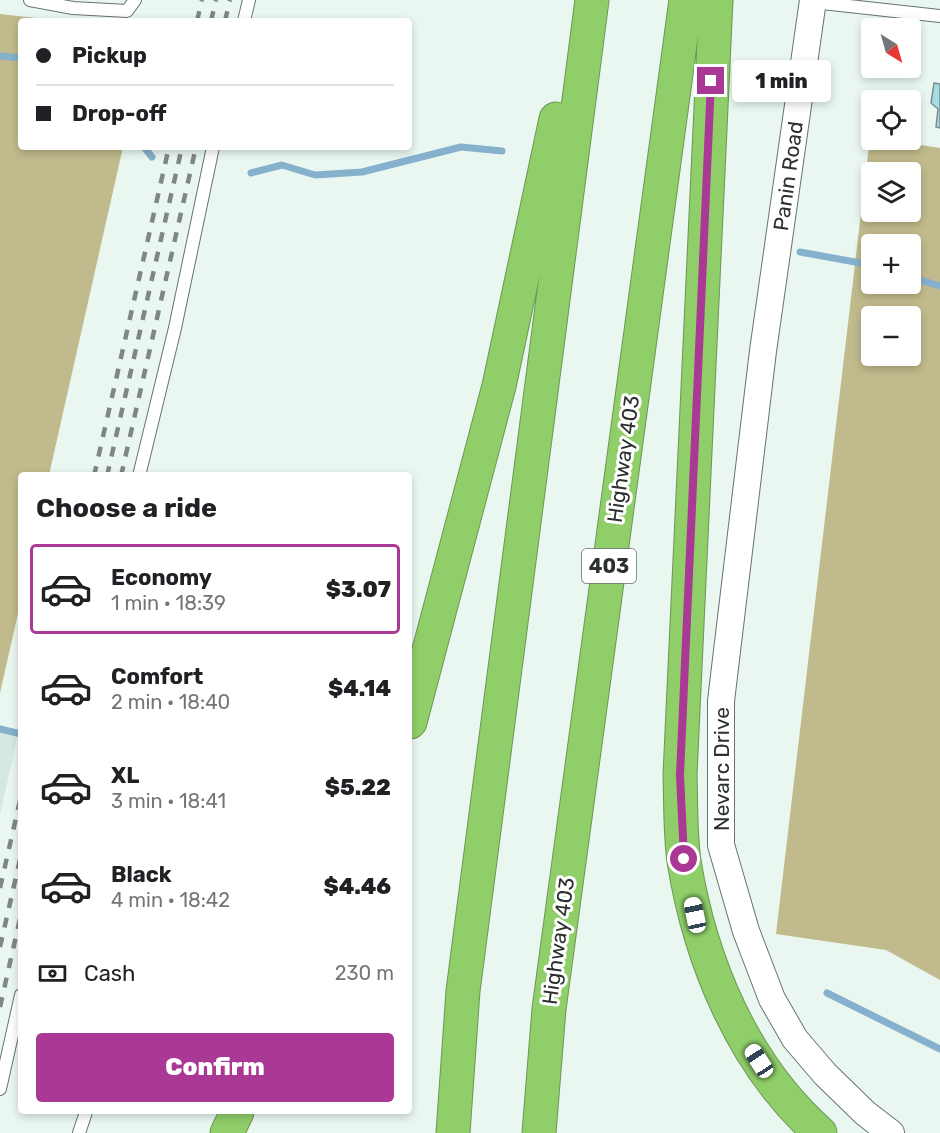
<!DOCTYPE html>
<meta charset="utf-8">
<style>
body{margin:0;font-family:Rubik,sans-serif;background:#f6f6f6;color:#202124;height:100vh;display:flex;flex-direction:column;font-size:22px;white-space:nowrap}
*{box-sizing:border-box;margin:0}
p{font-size:20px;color:#757577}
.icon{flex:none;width:33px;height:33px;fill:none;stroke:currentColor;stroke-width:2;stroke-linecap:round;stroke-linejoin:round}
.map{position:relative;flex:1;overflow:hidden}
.panel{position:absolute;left:18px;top:472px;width:394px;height:642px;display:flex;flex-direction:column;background:#fff;border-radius:6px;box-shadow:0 3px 9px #0003}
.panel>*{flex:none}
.hud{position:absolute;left:18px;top:18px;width:394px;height:132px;border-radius:6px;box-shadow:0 3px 9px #0003;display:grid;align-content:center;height:132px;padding:0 18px;background:#fff}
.needle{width:39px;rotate:143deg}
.fabs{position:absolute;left:861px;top:18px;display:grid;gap:12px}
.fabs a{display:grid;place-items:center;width:60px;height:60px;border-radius:6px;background:#fff;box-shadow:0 3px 9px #0003;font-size:30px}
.end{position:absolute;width:27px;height:27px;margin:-14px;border:8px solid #aa3995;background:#fff;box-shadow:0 0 0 3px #fff}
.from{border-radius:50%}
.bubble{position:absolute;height:42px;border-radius:6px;background:#fff;box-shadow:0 3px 9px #0003;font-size:20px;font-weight:800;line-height:42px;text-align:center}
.car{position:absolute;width:18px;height:36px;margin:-18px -9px;border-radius:8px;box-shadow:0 0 4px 2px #0007;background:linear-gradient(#fff 24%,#345 0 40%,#fff 0 76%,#345 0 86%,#fff 0)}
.hud b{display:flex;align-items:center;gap:21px;height:57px;font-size:22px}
.hud b+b{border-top:2px solid #e0e0e0}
.hud i{width:15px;height:15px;background:#202124}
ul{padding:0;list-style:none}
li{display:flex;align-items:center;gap:18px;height:90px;margin:0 12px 9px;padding:0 6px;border:3px solid transparent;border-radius:6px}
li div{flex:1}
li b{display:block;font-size:22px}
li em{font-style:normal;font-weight:800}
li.on{border-color:#aa3995}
li>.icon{width:54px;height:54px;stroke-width:1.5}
h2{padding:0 18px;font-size:27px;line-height:72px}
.pay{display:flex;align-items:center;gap:15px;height:66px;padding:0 18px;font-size:22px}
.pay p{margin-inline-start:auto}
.cta{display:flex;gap:12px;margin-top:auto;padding:12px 18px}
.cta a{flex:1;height:69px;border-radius:6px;background:#aa3995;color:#fff;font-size:24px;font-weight:800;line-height:69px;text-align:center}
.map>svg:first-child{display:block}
</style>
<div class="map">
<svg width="940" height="1133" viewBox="0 0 940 1133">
<rect width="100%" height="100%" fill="#eaf7f1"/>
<path fill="#d6e9e1" d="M0 729 18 734 0 815Z"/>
<path fill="#c0ba8c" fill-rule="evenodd" d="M0 14 63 21H21V147H123L49 475 21 476V600L0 693Z
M870 137 872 140H888L940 148V980L886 950 776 934ZM872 172H910V212H872ZM872 244H910V284H872ZM872 316H910V356H872Z"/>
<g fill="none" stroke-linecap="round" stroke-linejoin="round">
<path stroke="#85b1cc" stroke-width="7" d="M0 56 21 58
M144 147 152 157
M251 173 282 165 315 175 362 172 461 147 502 151
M800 252 872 265
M910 277 940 286
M0 729 21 734
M827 993 940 1049"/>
</g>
<path fill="#a1dde2" stroke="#7f8c8d" stroke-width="1.5" d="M934 83 940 84V128L936 127 938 109 931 103Z"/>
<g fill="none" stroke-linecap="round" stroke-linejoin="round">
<defs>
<path id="service" d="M30 0 73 8 127 11 135 0
M813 2 940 16
M244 21 249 0
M139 476 175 328 213 147
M0 1089 21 995
M79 1133 86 1112"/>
<path id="minor" d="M813 0 763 351 721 701V845L746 931 772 999 795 1039 825 1074 865 1113 891 1133"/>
<path id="motorway" d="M716 0 680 775C681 803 680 833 684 861 700 961 743 1065 820 1133
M410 722 499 386 556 119
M227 1133 237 1112
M453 1133 463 991 592 0
M539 1133 549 1009 686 0"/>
</defs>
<use href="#service" stroke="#68736e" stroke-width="14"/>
<use href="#minor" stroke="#68736e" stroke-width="28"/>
<use href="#motorway" stroke="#6c9755" stroke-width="35"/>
<use href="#service" stroke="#fff" stroke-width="12"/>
<use href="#minor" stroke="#fff" stroke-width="26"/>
<use href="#motorway" stroke="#8fce69" stroke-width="33"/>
<path stroke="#7f8784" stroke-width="4.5" stroke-dasharray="10 10" stroke-linecap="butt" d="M197 21 202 0
M211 21 216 0
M225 21 230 0
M94 476 169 147
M107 476 182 147
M121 476 196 147
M0 888 21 796
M0 947 21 855
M0 1007 21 914"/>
</g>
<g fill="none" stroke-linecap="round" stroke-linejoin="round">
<path stroke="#aa3995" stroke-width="8" d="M684 859 680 775 711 81"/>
</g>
<g text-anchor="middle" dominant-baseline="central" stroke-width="6" stroke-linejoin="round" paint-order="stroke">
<rect fill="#fff" stroke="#6b6e6d" stroke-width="1.5" x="582" y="549" width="54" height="34" rx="4.5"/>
<g font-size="20" font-weight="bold" fill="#2c302f">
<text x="609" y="566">403</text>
</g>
<g font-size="21" fill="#2c302f" stroke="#fff">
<text transform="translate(788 176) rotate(-82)">Panin Road</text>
<text transform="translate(623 459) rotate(-82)">Highway 403</text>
<text transform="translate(721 769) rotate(-90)">Nevarc Drive</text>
<text transform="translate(558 941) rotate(-82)">Highway 403</text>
</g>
</g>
</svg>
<div class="fabs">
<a><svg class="needle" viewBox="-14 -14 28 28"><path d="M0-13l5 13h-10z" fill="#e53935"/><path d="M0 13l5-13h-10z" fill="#757577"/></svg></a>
<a><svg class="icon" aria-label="locate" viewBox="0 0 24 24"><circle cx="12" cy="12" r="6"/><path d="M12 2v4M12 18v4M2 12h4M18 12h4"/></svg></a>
<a><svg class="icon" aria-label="layers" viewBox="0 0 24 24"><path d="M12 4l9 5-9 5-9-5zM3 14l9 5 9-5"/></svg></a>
<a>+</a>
<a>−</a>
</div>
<i class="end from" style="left:684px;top:859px"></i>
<i class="end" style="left:711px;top:81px"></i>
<div class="bubble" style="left:732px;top:60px;width:99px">1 min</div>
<i class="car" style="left:695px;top:915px;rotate:348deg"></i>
<i class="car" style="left:759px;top:1061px;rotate:327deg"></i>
<div class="hud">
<b><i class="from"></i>Pickup</b>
<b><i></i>Drop-off</b>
</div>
<section class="panel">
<h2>Choose a ride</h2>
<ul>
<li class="on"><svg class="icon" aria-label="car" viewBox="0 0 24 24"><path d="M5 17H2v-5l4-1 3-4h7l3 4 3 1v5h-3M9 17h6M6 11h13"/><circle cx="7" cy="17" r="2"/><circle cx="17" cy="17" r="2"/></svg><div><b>Economy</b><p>1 min · 18:39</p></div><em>$3.07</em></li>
<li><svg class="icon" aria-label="car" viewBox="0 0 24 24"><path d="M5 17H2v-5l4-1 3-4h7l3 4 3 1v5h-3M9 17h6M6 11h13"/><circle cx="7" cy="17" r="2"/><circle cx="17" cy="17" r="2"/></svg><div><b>Comfort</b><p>2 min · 18:40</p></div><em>$4.14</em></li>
<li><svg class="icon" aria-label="car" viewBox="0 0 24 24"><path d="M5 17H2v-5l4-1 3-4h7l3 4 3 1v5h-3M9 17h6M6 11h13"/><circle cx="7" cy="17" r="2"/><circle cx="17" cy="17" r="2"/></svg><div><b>XL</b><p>3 min · 18:41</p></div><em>$5.22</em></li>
<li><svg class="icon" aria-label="car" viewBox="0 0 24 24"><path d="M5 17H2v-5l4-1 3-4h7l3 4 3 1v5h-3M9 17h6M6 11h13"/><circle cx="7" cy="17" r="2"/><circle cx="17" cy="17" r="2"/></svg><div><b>Black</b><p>4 min · 18:42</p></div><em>$4.46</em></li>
</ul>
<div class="pay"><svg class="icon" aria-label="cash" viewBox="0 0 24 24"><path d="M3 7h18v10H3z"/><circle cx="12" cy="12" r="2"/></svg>Cash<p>230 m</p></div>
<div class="cta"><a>Confirm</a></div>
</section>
</div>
